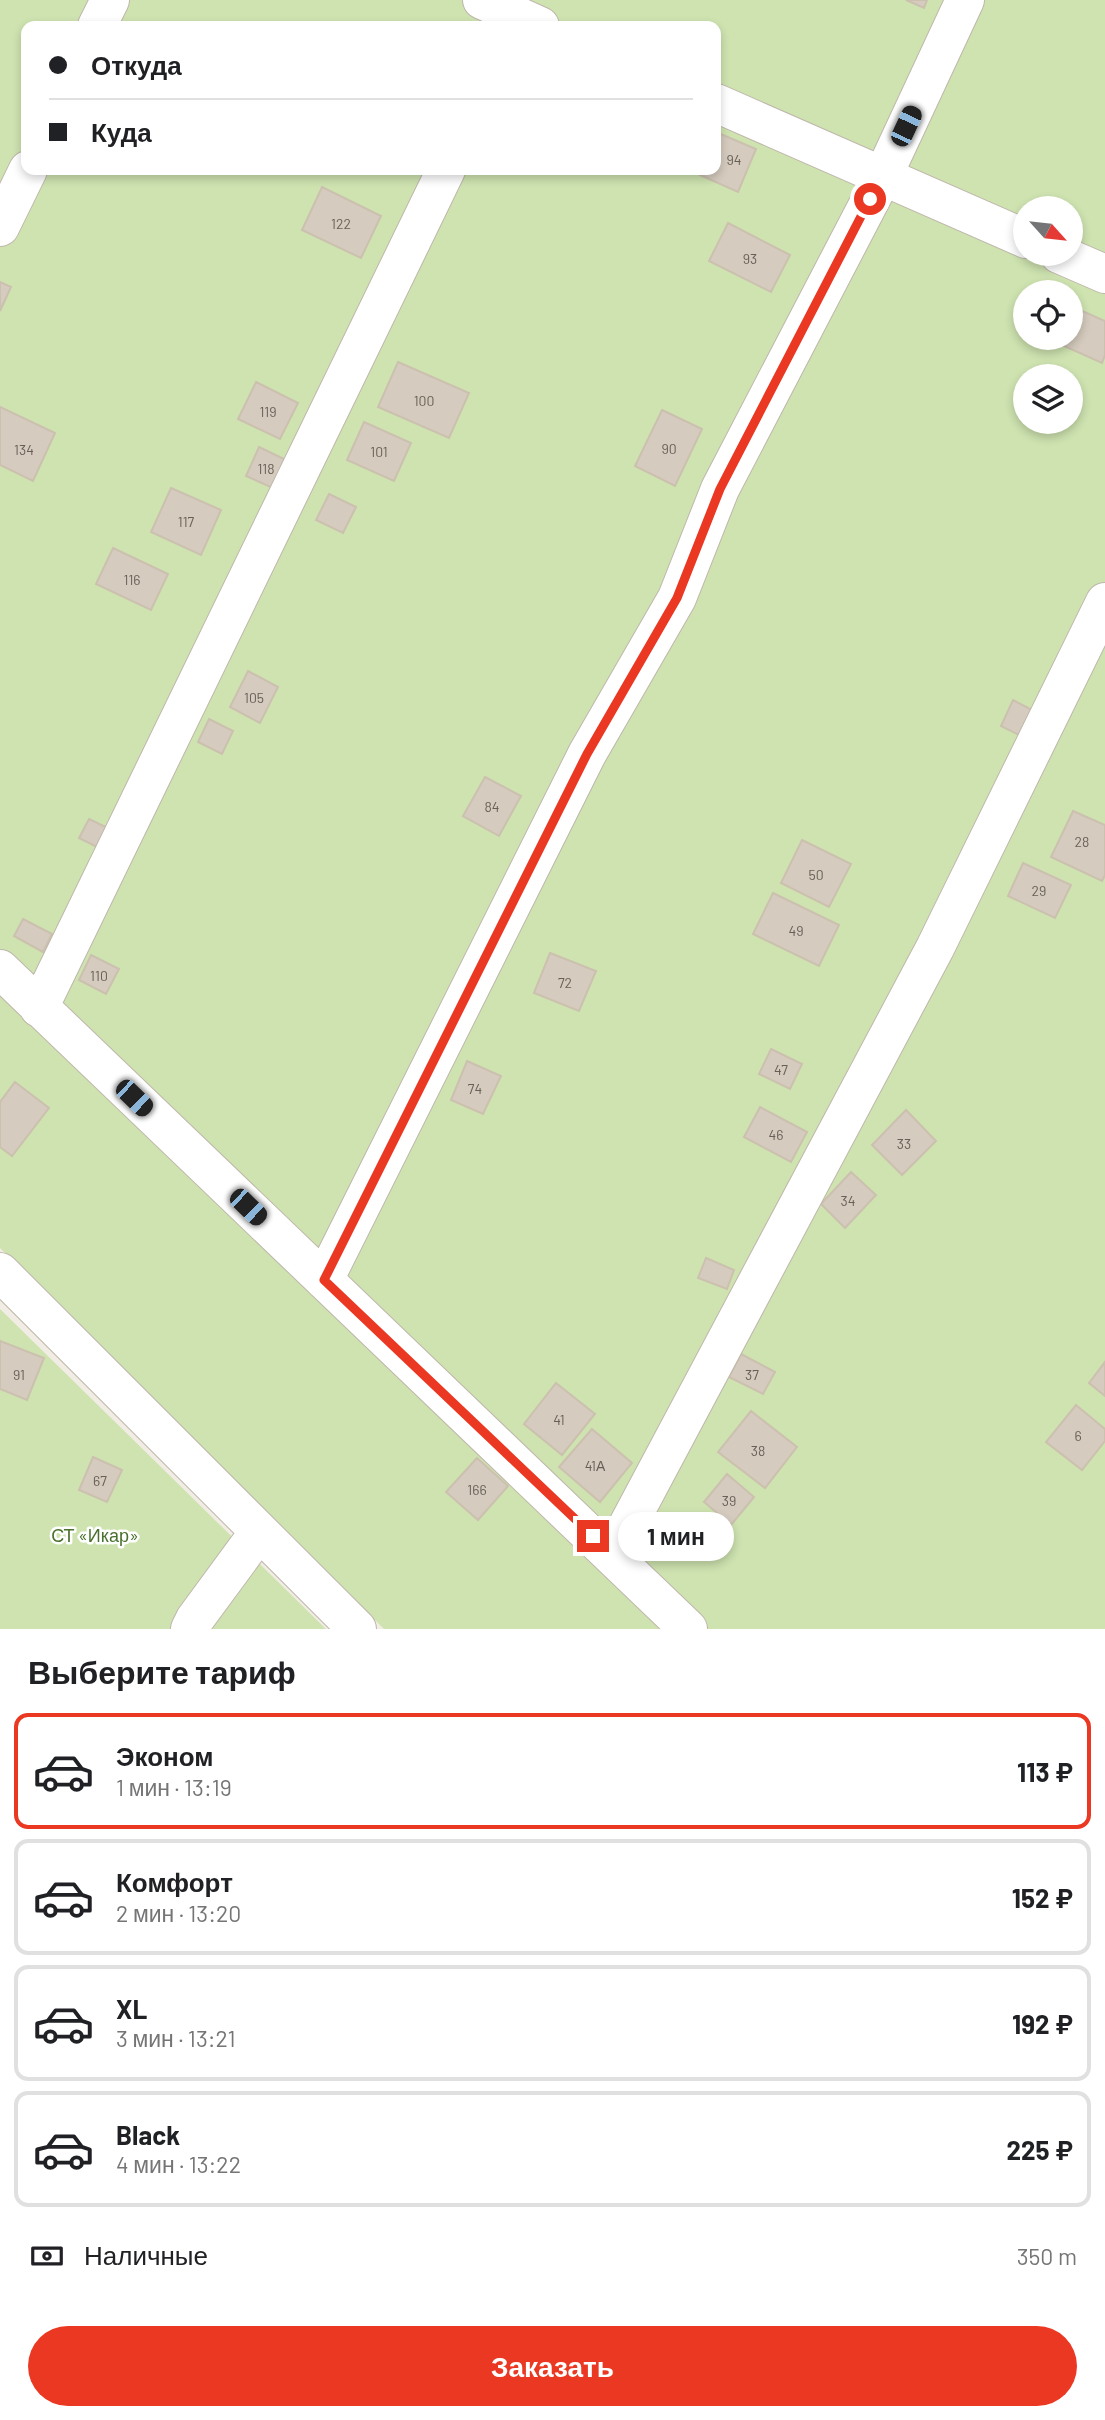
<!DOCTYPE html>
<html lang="ru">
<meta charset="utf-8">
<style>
body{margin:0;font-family:Barlow,sans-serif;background:#f6f6f6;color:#202124;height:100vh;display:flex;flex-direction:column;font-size:26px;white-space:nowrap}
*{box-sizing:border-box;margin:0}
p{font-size:23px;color:#757577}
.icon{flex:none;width:38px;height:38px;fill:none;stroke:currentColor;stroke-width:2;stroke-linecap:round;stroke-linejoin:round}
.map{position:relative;height:1629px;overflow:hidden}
.drawer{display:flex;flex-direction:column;background:#fff;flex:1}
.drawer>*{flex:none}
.guide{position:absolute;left:21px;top:21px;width:700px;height:154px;border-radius:14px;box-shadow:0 4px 10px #0003;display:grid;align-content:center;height:154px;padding:0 28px;background:#fff}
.needle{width:46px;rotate:117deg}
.fabs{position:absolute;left:1013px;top:196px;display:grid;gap:14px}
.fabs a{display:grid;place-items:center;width:70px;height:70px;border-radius:50%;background:#fff;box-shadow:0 4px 10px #0003;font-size:35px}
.end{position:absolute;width:32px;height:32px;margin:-16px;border:9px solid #eb3822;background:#fff;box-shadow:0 0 0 4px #fff}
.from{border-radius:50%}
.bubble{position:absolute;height:49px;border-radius:24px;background:#fff;box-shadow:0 4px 10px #0003;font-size:23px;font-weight:700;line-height:49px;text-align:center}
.car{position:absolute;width:21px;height:42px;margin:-21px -10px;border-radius:9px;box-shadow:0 0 5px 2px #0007;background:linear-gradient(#222 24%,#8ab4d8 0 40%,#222 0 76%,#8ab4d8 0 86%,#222 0)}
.guide b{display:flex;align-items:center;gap:24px;height:66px;font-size:26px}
.guide b+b{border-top:2px solid #e0e0e0}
.guide i{width:18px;height:18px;background:#202124}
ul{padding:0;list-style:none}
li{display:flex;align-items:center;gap:21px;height:116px;margin:0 14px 10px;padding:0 14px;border:4px solid #e0e0e0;border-radius:14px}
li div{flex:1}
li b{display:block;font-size:26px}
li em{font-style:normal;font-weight:700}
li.selected{border-color:#eb3822}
li>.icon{width:63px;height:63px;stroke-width:1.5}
h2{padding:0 28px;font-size:32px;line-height:84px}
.pay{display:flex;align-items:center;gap:18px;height:77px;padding:0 28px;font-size:26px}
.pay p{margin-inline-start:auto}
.action{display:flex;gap:14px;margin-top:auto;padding:14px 28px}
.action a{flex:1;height:80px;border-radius:42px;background:#eb3822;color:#fff;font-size:28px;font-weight:700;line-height:80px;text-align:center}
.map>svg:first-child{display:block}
</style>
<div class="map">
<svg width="1105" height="1629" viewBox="0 0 1105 1629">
<rect width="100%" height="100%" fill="#f1ede5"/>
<path fill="#cee3b0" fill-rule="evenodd" d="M0 0H1105V1629H384L0 1248ZM26 26H716V170H26ZM1026 208H1071V254H1026ZM1026 292H1071V338H1026ZM1026 376H1071V422H1026Z
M0 1309 326 1629H0Z"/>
<path fill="#d5cbbe" stroke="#ccc0af" stroke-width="2" d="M906 0H927L924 8Z
M716 132 756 149 738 192 689 170H716Z
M322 187 381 216 361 258 302 230Z
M728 223 790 255 771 292 709 261Z
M0 282 11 287 0 311Z
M1071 306 1105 321V355L1102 363 1053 341 1055 338H1071Z
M398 362 469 393 449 438 378 407Z
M256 382 298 403 280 439 238 419Z
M0 407 55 433 33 481 0 465Z
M662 410 702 429 675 486 635 466Z
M364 422 411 443 394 481 347 460Z
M259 447 286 460 273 488 246 476Z
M171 488 221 510 201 555 151 532Z
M329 494 356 507 343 533 316 520Z
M113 548 168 574 151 610 96 584Z
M248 671 278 687 260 723 230 707Z
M1013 700 1034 711 1021 736 1001 726Z
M209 719 233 731 222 754 198 742Z
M485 777 521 796 499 836 463 816Z
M1073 811 1105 825V875L1102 881 1051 857Z
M89 819 112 830 103 850 79 838Z
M802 840 851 864 829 907 781 883Z
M1023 863 1071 885 1055 918 1008 896Z
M773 893 839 925 819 966 753 934Z
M23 919 52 934 43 952 14 936Z
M550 953 596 971 579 1011 534 993Z
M91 955 119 969 106 994 79 980Z
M771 1049 802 1064 790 1089 759 1074Z
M467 1061 501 1076 483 1114 451 1100Z
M15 1082 49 1108 12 1156 0 1147V1102Z
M760 1107 807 1132 791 1162 744 1137Z
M906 1110 936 1141 902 1175 872 1145Z
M851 1172 876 1195 845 1228 821 1204Z
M706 1258 734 1270 727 1289 698 1278Z
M0 1341 44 1358 27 1400 0 1389Z
M741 1354 775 1372 763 1394 729 1377Z
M1105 1362V1396L1089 1383Z
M556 1383 595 1414 562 1455 524 1424Z
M1076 1405 1105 1429V1441L1082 1470 1046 1442Z
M751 1411 797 1447 765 1488 718 1452Z
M592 1429 632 1463 600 1502 559 1467Z
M93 1457 122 1470 107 1502 79 1490Z
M477 1458 508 1486 478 1520 446 1492Z
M727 1474 754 1497 731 1525 704 1502Z"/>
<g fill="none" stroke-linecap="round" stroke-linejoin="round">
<defs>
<path id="minor" d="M482 0 540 26
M97 26 110 0
M716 103 1026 239
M0 227 28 170
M1059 254 1105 274
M0 969 688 1629
M39 1008 446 170
M0 1272 357 1629
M324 1280 587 754 677 598 720 489 883 176 965 0
M612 1555 935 948 1105 602
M190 1629 195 1619 259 1532"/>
</defs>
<use href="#minor" stroke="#bfb7ab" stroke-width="40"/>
<use href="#minor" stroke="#fff" stroke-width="38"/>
</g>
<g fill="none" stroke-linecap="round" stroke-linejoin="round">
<path stroke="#eb3822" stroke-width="9" d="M593 1536 324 1280 587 754 677 598 720 489 870 199"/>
</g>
<g text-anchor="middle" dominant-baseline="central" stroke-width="5" stroke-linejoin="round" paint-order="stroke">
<g font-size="14" fill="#686057">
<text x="734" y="159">94</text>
<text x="341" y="223">122</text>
<text x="750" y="258">93</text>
<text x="424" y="400">100</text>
<text x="268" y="411">119</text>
<text x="669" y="448">90</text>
<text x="24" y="449">134</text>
<text x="379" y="451">101</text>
<text x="266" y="468">118</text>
<text x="186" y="521">117</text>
<text x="132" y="579">116</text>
<text x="254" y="697">105</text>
<text x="492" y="806">84</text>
<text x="1082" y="841">28</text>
<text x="816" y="874">50</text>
<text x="1039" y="890">29</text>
<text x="796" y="930">49</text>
<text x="99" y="975">110</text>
<text x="565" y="982">72</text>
<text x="781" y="1069">47</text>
<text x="475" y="1088">74</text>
<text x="776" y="1134">46</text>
<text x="904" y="1143">33</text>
<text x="848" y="1200">34</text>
<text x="19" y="1374">91</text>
<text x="752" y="1374">37</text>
<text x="559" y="1419">41</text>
<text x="1078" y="1435">6</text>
<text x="758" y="1450">38</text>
<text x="595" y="1465">41А</text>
<text x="100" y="1480">67</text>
<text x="477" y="1489">166</text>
<text x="729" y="1500">39</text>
</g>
<g font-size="18" fill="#49702d" stroke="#fff">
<text x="95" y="1535">СТ «Икар»</text>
</g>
</g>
</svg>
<div class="fabs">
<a><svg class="needle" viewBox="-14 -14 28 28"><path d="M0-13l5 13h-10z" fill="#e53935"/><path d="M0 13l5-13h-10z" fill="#757577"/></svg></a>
<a><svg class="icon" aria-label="locate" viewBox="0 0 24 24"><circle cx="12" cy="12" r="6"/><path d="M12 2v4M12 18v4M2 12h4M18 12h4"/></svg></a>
<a><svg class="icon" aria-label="layers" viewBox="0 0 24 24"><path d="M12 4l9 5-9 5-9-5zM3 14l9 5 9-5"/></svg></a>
</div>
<i class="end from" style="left:870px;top:199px"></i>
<i class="end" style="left:593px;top:1536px"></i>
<div class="bubble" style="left:618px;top:1512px;width:116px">1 мин</div>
<i class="car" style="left:906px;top:126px;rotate:25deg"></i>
<i class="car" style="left:134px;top:1098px;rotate:134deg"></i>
<i class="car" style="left:248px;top:1207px;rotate:134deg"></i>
<div class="guide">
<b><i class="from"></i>Откуда</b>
<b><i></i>Куда</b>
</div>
</div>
<section class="drawer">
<h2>Выберите тариф</h2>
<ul>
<li class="selected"><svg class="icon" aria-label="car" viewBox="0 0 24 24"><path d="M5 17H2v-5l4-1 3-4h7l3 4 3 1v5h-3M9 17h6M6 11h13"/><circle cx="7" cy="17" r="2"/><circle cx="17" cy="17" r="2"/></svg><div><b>Эконом</b><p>1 мин · 13:19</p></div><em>113 ₽</em></li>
<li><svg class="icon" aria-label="car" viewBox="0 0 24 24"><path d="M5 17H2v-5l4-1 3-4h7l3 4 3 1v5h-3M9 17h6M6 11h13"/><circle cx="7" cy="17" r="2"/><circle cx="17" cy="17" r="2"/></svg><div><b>Комфорт</b><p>2 мин · 13:20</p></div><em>152 ₽</em></li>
<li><svg class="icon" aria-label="car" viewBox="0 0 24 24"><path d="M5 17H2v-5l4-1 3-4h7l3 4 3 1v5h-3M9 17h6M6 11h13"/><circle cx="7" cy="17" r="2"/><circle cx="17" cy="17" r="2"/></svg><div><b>XL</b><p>3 мин · 13:21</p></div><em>192 ₽</em></li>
<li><svg class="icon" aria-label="car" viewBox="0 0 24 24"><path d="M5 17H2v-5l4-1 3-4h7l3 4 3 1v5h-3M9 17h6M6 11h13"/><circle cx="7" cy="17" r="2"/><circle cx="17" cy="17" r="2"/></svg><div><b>Black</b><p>4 мин · 13:22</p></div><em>225 ₽</em></li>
</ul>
<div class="pay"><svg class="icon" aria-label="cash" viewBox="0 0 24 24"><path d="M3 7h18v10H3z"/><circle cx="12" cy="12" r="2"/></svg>Наличные<p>350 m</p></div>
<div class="action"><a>Заказать</a></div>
</section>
